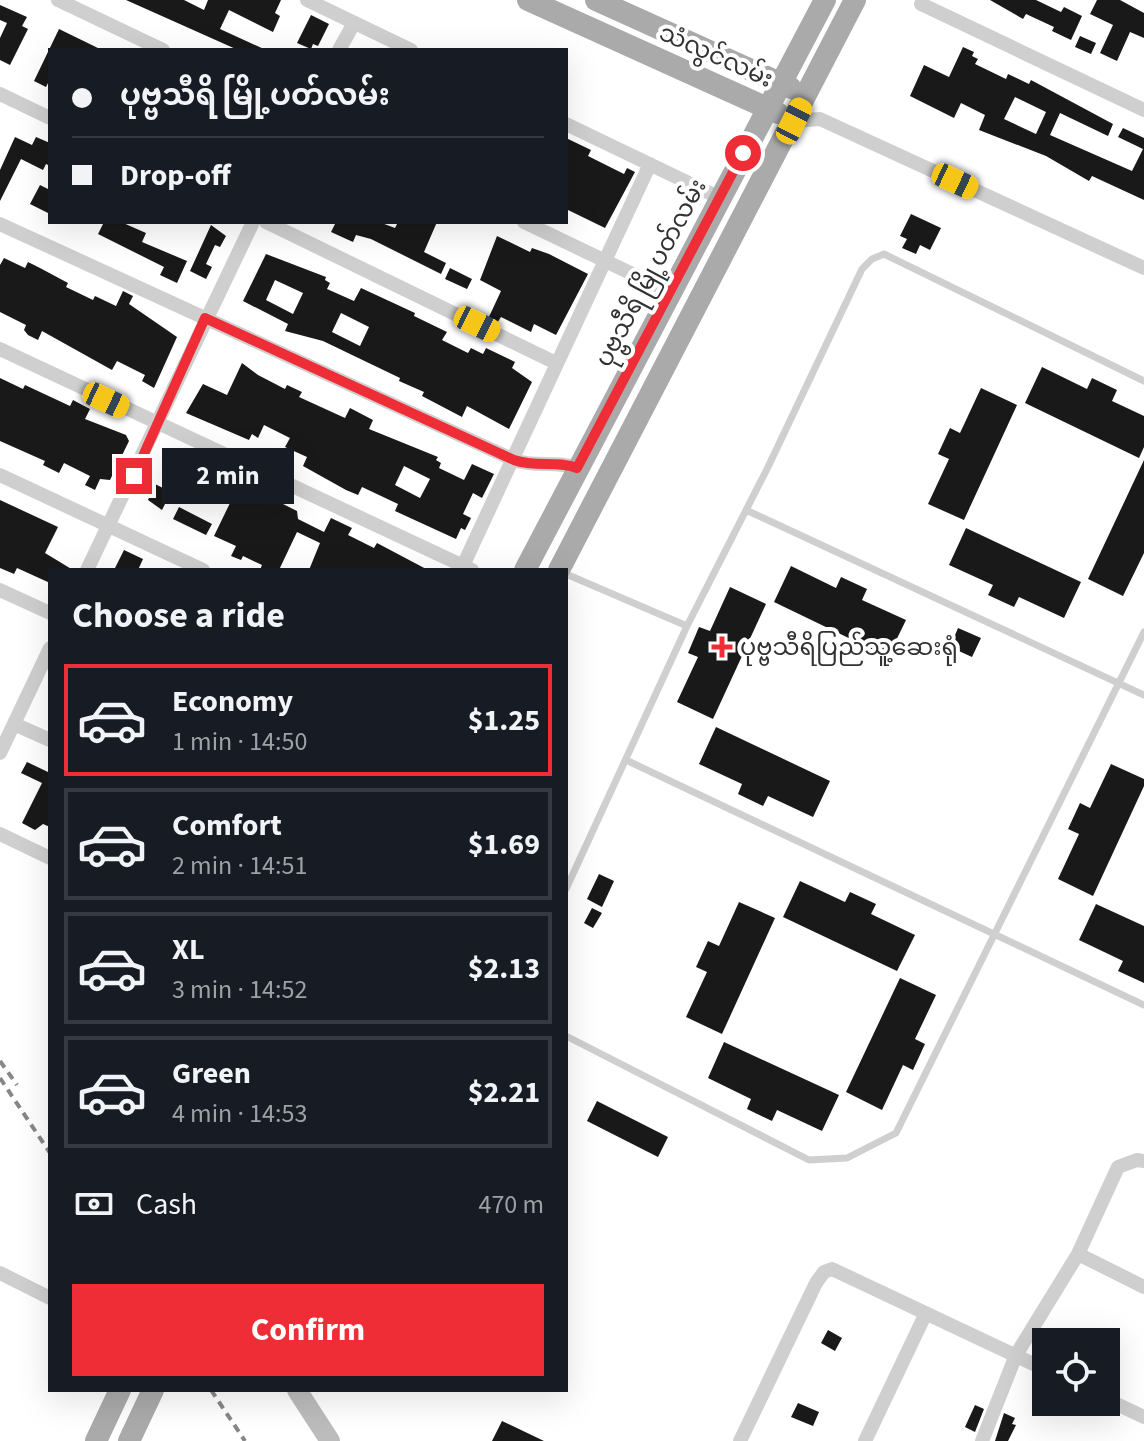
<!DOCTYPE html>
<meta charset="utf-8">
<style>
body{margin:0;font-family:"Source Sans 3","Noto Sans Myanmar",sans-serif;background:#242831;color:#f1f3f6;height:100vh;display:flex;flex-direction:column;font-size:30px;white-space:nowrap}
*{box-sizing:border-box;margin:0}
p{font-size:26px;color:#9ea1a6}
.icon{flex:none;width:44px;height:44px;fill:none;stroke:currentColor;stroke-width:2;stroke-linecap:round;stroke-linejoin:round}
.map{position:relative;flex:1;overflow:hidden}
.side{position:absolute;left:48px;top:568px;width:520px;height:824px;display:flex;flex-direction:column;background:#171b24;border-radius:0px;box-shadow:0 8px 32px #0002}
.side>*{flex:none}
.hud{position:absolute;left:48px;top:48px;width:520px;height:176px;border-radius:0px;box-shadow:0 8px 32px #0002;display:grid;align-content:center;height:176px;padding:0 24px;background:#171b24}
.buttons{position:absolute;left:1032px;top:1328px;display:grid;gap:16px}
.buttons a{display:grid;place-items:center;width:88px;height:88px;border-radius:0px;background:#171b24;box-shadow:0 8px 32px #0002;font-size:40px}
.end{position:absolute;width:36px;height:36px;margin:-18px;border:10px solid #ef2d36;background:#fff;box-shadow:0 0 0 4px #fff}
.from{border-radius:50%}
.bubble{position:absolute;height:56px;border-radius:0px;background:#171b24;box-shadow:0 8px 32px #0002;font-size:26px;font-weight:700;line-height:56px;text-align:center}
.car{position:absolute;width:24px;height:48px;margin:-24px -12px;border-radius:10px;box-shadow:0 0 6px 2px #0007;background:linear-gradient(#f5c518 24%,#345 0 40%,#f5c518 0 76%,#345 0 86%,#f5c518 0)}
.hud b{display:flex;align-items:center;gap:28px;height:76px;font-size:30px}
.hud b+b{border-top:2px solid #363941}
.hud i{width:20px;height:20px;background:#f1f3f6}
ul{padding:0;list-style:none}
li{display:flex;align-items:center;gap:24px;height:112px;margin:0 16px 12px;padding:0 8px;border:4px solid #363941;border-radius:0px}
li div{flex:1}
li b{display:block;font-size:30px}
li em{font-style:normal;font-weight:700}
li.on{border-color:#ef2d36}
li>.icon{width:72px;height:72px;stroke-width:1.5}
h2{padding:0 24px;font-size:36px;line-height:96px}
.pay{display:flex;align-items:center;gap:20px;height:88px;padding:0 24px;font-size:30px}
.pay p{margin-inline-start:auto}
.cta{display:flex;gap:16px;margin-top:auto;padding:16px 24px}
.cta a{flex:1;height:92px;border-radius:0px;background:#ef2d36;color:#fff;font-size:32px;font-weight:700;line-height:92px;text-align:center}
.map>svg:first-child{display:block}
</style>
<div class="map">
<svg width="1144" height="1441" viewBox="0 0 1144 1441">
<rect width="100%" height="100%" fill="#fff"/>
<path fill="#191919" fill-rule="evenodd" d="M126 0H184L204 10 208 0H281L275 13 280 16 273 32 229 10 220 29 266 50H238Z
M990 0H1036L1061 12 1064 7 1082 16 1071 40 1052 31 1054 27 1026 14 1023 19Z
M1097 0H1120L1144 13V38L1130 32 1117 61 1100 53 1113 25 1090 14Z
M0 5 27 17 22 26 28 29 10 65 0 60V38L7 23 0 20Z
M311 15 329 24 318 46 313 44 311 49 297 43Z
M59 29 102 50H50V79L46 87 34 81Z
M1080 36 1096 43 1091 54 1075 47Z
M963 47 974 52 972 56 978 59 975 64 1006 79 1008 74 1029 84 1031 80 1113 124 1108 136 1060 113 1050 135 1132 171 1143 149 1118 137 1123 128 1144 138V200L1092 176 1089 181 1046 156 979 130 985 115 961 103 954 118 910 96 924 65 949 77ZM1015 97 1046 112 1036 134 1004 119Z
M15 137 32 145 36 137 50 143V166L46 164 43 170 21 159 0 201V170Z
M566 138 591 150 588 156 624 174 627 168 635 172 605 228 566 209Z
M40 185 50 190V214L30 204Z
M911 214 941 228 930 250 920 245 916 254 902 248 907 239 900 236Z
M104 222H121L146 233 142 242 187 261 177 283 160 275 164 267 98 234Z
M336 222H379L395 228 398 222H437L424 252 446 263 441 274 371 239 356 235 353 242 331 232Z
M211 225 226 236 220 247 215 245 206 264 212 267 206 279 190 271Z
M497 236 530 252 532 248 549 254 588 274 556 335 534 324 531 332 501 317 497 323 488 319 501 291 480 280Z
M266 254 326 277 325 280 330 283 327 289 354 301 361 288 415 313 414 316 447 332 442 340 468 353 471 348 483 354 486 348 515 362 512 368 532 382 509 429 467 406 462 417 422 396 424 392 399 381 400 378 323 341 285 331 288 324 243 301ZM275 280 303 293 293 314 266 300ZM341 313 369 327 360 346 332 332Z
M4 258 25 268 28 262 40 268 68 283 66 287 93 300 95 296 116 306 123 291 133 296 129 304 177 337 154 388 142 381 145 375 117 361 112 370 42 331 38 340 28 335 24 330 26 325 0 312V265Z
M450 268 472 279 467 289 445 279Z
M242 363 258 375 285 389 287 385 302 392 299 397 345 418 350 408 373 420 369 429 438 457 436 460 441 463 439 468 464 480 472 464 494 474 482 498 473 493 463 514 471 518 465 530 461 528 456 539 395 511 398 504 362 487 358 495 346 490 303 466 307 457 285 447 290 438 264 425 258 438 252 434 249 440 186 413 203 384 227 395ZM404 466 430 479 420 498 395 485Z
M1042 367 1087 389 1092 378 1117 390 1112 401 1144 416V447L1139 458 1025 403Z
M0 378 23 389 25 385 70 406 73 400 90 409 85 419 126 435 129 441 110 480 100 479 95 490 85 485 90 476 64 463 59 473 43 465 45 461 0 441Z
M981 388 1017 405 964 520 928 504 949 459 938 454 950 428 960 433Z
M1144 460V553L1123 596 1088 579Z
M193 464 262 502 266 493 282 500 281 503 297 511 298 519 324 532 331 518 352 528 348 535 374 548 377 543 428 570H309L320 543 297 532 279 570H260L262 565 243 556 241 560 231 556 236 546 214 536 230 503 185 481Z
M155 484 171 492 162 510 148 500Z
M0 500 58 527 45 553 73 570H50V583L17 568 14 574 0 568Z
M179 507 212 524 206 535 173 519Z
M966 528 1081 582 1064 618 1019 597 1014 607 988 595 993 585 949 565Z
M124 550 143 559 138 570H114Z
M791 566 836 588 841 577 867 589 862 600 906 620 888 657 774 602Z
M730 587 766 604 713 719 677 702 698 657 688 653 699 627 710 631Z
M958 628 981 638 972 657 950 647Z
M716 727 830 781 813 817 768 796 763 806 738 794 742 784 699 764Z
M27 762 48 772 50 766V827L43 824 35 830 22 823 42 783 21 773Z
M1111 764 1144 779V786L1093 896 1058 879 1079 834 1068 829 1080 803 1090 808Z
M599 874 614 881 602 907 587 899Z
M800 881 845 902 850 892 876 904 871 914 915 935 897 971 783 917Z
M739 902 775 918 722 1034 686 1017 707 972 696 967 708 941 719 946Z
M1096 904 1144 926V983L1118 971 1123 961 1079 940Z
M592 908 602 913 593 928 584 923Z
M900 978 936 995 915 1039 925 1044 913 1070 903 1065 882 1110 846 1092Z
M724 1042 839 1095 822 1131 777 1110 772 1121 747 1109 751 1099 708 1078Z
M597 1101 668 1137 658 1157 587 1121Z
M828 1330 842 1338 835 1351 821 1343Z
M798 1403 819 1412 813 1426 791 1417Z
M975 1405 984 1409 975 1432 965 1427Z
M1004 1413 1015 1418 1012 1424 1016 1425 1008 1441H995Z
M502 1421 544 1441H492Z"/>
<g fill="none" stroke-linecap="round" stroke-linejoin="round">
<path stroke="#cfcfcf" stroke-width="7" d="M746 510 1144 695
M566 574 687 626
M626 760 1144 1005
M566 889 687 626 768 467 862 269 872 259 884 254 1144 381
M566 1036 809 1160 847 1158 896 1133 1144 632"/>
<path stroke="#cfcfcf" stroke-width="14" d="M58 0 163 50
M307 0 411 50
M921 4 1144 110
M339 50 354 23
M0 94 50 118
M794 121 820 119 1144 268
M566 124 720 198
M266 222 556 363
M524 222 670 292
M0 224 514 460C536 468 556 460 577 468
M0 349 472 570
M0 475 203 570
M87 570 253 222
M461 570 650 164
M0 590 50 613
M14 724 50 740
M0 753 50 648
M0 834 50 858
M1078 1254 1144 1287
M0 1273 50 1298
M1106 1399 1144 1417
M740 1441 816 1283 824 1272 832 1269 1046 1370
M865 1441 926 1313
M982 1441 1016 1355 1078 1254 1118 1167 1137 1160 1144 1161"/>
<path stroke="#bcbcbc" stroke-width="20" d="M297 1390 330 1441"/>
<path stroke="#aaa" stroke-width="22" d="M528 0 778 113
M596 0 791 88
M525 570 825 0
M559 570 855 0
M96 1441 120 1390
M129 1441 153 1390"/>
<path stroke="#878787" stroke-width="4" stroke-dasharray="8 6" stroke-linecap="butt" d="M0 1061 17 1085
M0 1078 50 1153
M211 1390 245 1441"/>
</g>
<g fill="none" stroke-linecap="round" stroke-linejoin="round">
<path stroke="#ef2d36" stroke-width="10" d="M134 476 205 318 514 460C536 468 557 460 577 468L743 153"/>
</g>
<path fill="#ef2d36" stroke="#fff" stroke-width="3" d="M718 635h8v8h8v8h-8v8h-8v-8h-8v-8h8z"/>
<g text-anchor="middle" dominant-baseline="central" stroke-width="8" stroke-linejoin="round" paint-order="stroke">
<g font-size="24" fill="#323232" stroke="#fff">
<text transform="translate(716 56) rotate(24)">သံလွင်လမ်း</text>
<text transform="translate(651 273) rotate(-62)">ပုဗ္ဗသီရိ မြို့ပတ်လမ်း</text>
</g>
<g font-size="24" fill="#323232" stroke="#fff" text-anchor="start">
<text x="740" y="647">ပုဗ္ဗသီရိပြည်သူ့ဆေးရုံ</text>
</g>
</g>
</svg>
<div class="buttons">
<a><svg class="icon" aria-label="locate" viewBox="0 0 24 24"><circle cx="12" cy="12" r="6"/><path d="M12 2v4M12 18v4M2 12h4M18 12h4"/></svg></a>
</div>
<i class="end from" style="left:743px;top:153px"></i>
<i class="end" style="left:134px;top:476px"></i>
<div class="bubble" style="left:162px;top:448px;width:132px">2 min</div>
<i class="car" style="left:794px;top:121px;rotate:27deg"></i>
<i class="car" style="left:955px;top:181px;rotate:115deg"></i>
<i class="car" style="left:477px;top:324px;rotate:116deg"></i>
<i class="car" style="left:106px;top:400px;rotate:115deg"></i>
<div class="hud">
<b><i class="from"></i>ပုဗ္ဗသီရိ မြို့ပတ်လမ်း</b>
<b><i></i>Drop-off</b>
</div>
<section class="side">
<h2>Choose a ride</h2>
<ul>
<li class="on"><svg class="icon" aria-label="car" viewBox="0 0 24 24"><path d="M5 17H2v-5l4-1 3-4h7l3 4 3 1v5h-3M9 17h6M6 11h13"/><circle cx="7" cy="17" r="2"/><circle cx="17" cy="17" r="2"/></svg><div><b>Economy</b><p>1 min · 14:50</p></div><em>$1.25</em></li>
<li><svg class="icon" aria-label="car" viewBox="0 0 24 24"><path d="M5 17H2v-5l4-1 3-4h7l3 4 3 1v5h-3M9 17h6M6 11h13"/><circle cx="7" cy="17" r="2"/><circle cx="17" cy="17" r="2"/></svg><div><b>Comfort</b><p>2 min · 14:51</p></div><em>$1.69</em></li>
<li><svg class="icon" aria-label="car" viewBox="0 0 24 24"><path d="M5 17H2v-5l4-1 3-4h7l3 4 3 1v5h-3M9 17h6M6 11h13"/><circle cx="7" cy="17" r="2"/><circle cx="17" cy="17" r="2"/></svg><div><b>XL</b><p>3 min · 14:52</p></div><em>$2.13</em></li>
<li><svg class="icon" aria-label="car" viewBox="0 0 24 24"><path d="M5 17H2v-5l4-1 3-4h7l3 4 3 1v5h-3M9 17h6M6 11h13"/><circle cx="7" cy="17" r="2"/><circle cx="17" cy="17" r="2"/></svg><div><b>Green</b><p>4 min · 14:53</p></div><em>$2.21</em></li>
</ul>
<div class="pay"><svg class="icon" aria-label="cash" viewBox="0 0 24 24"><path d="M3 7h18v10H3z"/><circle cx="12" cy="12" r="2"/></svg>Cash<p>470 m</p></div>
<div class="cta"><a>Confirm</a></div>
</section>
</div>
